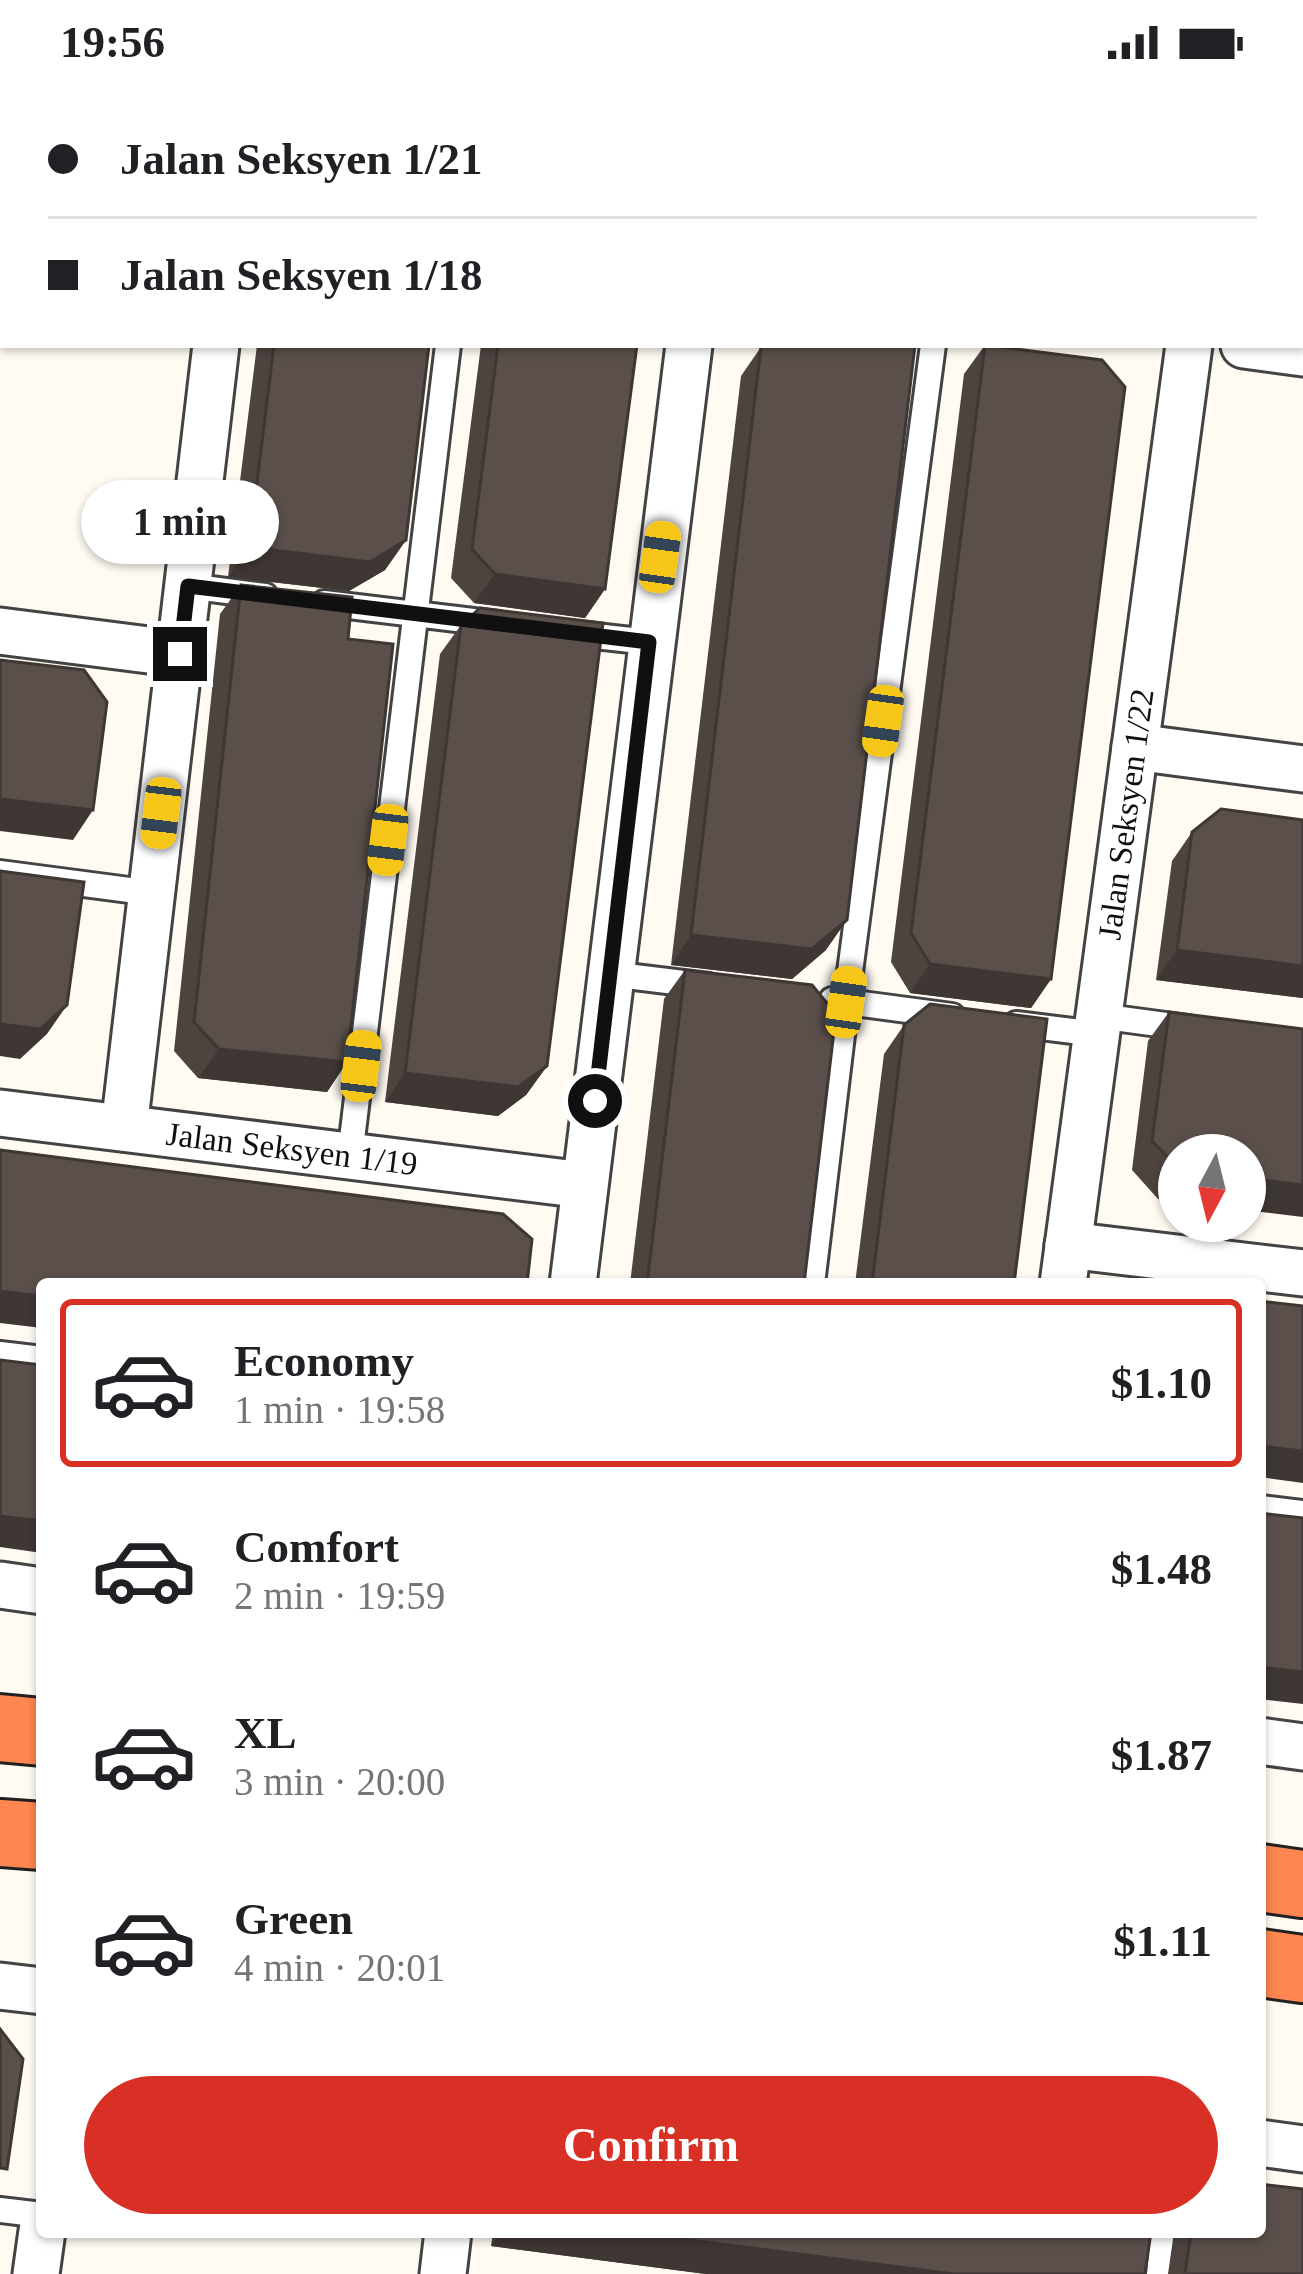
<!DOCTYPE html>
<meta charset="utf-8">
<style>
body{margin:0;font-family:Georgia,serif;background:#f2f2f2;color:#202124;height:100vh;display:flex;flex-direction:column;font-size:45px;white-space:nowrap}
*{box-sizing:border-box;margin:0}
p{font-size:39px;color:#757577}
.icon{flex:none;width:66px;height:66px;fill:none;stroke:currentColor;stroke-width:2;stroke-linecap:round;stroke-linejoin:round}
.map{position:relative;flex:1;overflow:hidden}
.drawer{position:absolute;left:36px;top:1194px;width:1230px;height:960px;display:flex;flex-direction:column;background:#fff;border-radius:12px;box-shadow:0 3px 9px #0004}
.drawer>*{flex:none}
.banner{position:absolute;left:0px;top:0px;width:1305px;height:264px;box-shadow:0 3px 9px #0004;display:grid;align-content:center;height:264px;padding:0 48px;background:#fff}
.needle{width:78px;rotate:187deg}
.tools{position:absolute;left:1158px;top:1050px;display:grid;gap:24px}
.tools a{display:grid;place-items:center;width:108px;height:108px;border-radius:50%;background:#fff;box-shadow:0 3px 9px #0004;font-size:60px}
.end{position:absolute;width:54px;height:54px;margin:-27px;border:15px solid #101010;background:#fff;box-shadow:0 0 0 6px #fff}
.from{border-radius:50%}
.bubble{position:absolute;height:84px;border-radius:42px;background:#fff;box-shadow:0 3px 9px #0004;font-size:39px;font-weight:700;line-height:84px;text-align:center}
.car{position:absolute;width:36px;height:72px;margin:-36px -18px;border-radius:15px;box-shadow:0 0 9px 3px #0007;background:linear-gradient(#f5c518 24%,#345 0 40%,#f5c518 0 76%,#345 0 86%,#f5c518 0)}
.banner b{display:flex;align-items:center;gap:42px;height:114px;font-size:45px}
.banner b+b{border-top:3px solid #e0e0e0}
.banner i{width:30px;height:30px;background:#202124}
ul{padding:21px 0 0;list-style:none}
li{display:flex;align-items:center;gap:36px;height:168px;margin:0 24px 18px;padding:0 24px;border:6px solid transparent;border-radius:12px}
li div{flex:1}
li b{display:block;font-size:45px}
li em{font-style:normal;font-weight:700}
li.active{border-color:#d93025}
li>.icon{width:108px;height:108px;stroke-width:1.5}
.primary-button{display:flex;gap:24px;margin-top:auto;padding:24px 48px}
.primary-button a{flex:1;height:138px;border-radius:72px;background:#d93025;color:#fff;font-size:48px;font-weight:700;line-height:138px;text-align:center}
.status{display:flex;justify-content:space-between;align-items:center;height:84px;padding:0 60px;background:#fff;direction:ltr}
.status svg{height:33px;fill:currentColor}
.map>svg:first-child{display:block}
</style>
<div class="status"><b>19:56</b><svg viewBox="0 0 49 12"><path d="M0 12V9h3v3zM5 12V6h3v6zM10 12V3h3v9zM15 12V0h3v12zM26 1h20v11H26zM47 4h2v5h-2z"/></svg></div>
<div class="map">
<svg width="1303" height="2190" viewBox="0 0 1303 2190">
<rect width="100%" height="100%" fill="#fffbf3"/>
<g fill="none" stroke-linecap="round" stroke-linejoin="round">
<defs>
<path id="lane" d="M1163 0 1186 3
M480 3V0
M693 3V0
M1302 18H1303
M188 502 265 512
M324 519 498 540
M568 549 649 558
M0 789 152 809
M610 890 708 902
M832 916 952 932
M1099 932 1188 944
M1016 940 1097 950
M350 1072 448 261
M812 1200 846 918 933 261
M0 1270 42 1275
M1260 1424 1303 1429
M0 2126 42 2131
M1159 2190 1163 2148"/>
<g id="street">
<path d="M246 3V0"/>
<path d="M1244 261 1303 269"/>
<path d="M0 547 180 570"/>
<path d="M1135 663 1303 685"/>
<path id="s1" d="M0 1029 584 1101"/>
<path d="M124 1044 216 261"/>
<path d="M1068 1161 1303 1189"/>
<path d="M573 1200 689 261"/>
<path id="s2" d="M1063 1200 1189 261"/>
<path d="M0 1501 42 1507"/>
<path d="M1260 1657 1303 1663"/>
<path d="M0 1902 42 1907"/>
<path d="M1260 2059 1303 2065"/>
<path d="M36 2190 42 2147"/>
<path d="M443 2190 448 2148"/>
</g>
<path id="highway" d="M0 1644 42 1648
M0 1749 42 1752
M1260 1794 1303 1800
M1260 1879 1303 1885"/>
</defs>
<use href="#lane" stroke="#434343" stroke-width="30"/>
<use href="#street" stroke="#434343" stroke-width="51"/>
<use href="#highway" stroke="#212121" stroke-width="72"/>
<use href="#lane" stroke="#fff" stroke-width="24"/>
<use href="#street" stroke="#fff" stroke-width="45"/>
<use href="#highway" stroke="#ff8551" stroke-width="66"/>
</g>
<path fill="#4d4440" d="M289 0H462L461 3H289Z
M0 42 3 43V179L0 178Z
M257 261H429L406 456 385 486 349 507 228 493Z
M481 261H637L605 505 585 534 474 519 451 494Z
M985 261 1051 895 1031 924 910 909 891 878 964 290Z
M761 263 826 866 792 895 671 881 741 292Z
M241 501 348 555 347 978 327 1008 198 994 174 967 220 530Z
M461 541 547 982 526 1011 498 1032 385 1018 440 570Z
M1303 736V914L1156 896 1172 777 1192 748Z
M685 886 804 1200H630L664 915Z
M1169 928 1303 945 1179 1117 1158 1115 1132 1086 1148 957Z
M904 941 1014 1200H855L884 970Z
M493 2148H1151L1145 2190H706L491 2162Z
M1174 2148H1260L1303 2190H1168Z"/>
<path fill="#3f3734" d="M3 156V179L0 178V160Z
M406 456 385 486 349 507 228 493 249 463Z
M495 490 605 505 585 534 474 519Z
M0 715 93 726 73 756 0 747Z
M847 836 826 866 792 895 671 881 691 851Z
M1177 866 1303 882V914L1156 896Z
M930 880 1051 895 1031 924 910 909Z
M67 921 47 950 20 975 0 972V940Z
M219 965 347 978 327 1008 198 994Z
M547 982 526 1011 498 1032 385 1018 405 989Z
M1179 1085V1117L1158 1115Z
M1245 1094 1303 1101V1133L1245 1126Z
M0 1207 42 1212V1244L0 1239Z
M1260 1362 1303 1367V1399L1260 1393Z
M0 1432 42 1437V1469L0 1463Z
M1260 1583 1303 1588V1620L1260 1615Z
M501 2148H629L954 2190H706L491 2162Z"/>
<path fill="#5a4f4b" stroke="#3f3734" stroke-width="3" d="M306 0H462L461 3H306Z
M712 0H1082L1105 3H711Z
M1302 27H1303V178H1302Z
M0 42 3 43V83L0 106Z
M274 261H429L406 456 370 478 249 463Z
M498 261H637L605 505 495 490 472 465Z
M763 261H915L847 836 812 865 691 851 761 263Z
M985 261 1102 276 1125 303 1051 895 930 880 911 849Z
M241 501 352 513 348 555 393 560 347 978 219 965 194 938Z
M480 524 603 539 547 982 518 1003 405 989 461 541Z
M0 576 84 586 107 618 93 726 0 715Z
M1221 725 1303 736V882L1177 866 1192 748Z
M0 787 84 798 67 921 40 945 0 940Z
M685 886 812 901 836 930 804 1200H647Z
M930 920 1047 935 1014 1200H872L904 941Z
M1169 928 1303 945V1101L1245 1094V1071H1179V1085L1152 1057Z
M0 1066 503 1130 532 1155 527 1200H42V1212L0 1207Z
M1260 1217 1303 1222V1367L1260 1362Z
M0 1276 42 1281V1437L0 1432Z
M1260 1429 1303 1434V1588L1260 1583Z
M0 1945 23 1975 7 2085 0 2084Z
M1260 2100 1303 2105V2190H1185L1191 2148H1260Z
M629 2148H1151L1145 2190H954Z"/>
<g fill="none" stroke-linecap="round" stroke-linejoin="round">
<path stroke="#101010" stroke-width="15" d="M180 570 188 502 649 558 595 1017"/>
</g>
<g text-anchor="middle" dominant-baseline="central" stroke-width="12" stroke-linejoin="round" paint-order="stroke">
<g font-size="33" fill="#101010" stroke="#fff">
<text stroke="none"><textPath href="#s2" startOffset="474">Jalan Seksyen 1/22</textPath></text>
<text stroke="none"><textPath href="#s1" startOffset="294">Jalan Seksyen 1/19</textPath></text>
</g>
</g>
</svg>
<div class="tools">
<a><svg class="needle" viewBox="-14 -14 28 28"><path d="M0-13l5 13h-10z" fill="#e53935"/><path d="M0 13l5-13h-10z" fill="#757577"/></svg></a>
</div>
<i class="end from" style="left:595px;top:1017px"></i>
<i class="end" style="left:180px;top:570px"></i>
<div class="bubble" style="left:81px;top:396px;width:198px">1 min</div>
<i class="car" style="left:660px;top:473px;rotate:8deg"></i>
<i class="car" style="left:883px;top:637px;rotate:188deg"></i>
<i class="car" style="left:161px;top:729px;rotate:187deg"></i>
<i class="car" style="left:388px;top:756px;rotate:187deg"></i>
<i class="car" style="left:846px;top:918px;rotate:8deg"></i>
<i class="car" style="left:361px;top:982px;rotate:7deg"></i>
<div class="banner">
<b><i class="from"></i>Jalan Seksyen 1/21</b>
<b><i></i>Jalan Seksyen 1/18</b>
</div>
<section class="drawer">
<ul>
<li class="active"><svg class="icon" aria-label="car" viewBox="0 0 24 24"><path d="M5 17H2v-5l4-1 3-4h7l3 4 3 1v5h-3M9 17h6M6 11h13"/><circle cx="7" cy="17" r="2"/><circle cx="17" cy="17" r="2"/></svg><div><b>Economy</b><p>1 min · 19:58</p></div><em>$1.10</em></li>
<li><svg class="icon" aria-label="car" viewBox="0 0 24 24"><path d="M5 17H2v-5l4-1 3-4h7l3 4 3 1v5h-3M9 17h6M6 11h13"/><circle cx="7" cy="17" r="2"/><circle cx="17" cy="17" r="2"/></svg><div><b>Comfort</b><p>2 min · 19:59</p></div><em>$1.48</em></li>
<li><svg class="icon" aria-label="car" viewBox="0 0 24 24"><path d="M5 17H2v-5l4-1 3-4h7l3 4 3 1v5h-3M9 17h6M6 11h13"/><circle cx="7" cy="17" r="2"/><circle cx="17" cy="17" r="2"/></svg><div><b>XL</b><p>3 min · 20:00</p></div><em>$1.87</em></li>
<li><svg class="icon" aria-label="car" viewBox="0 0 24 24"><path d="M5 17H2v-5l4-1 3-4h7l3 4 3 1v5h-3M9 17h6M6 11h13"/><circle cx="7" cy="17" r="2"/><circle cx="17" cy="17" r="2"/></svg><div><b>Green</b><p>4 min · 20:01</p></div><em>$1.11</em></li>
</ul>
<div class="primary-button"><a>Confirm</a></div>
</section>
</div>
